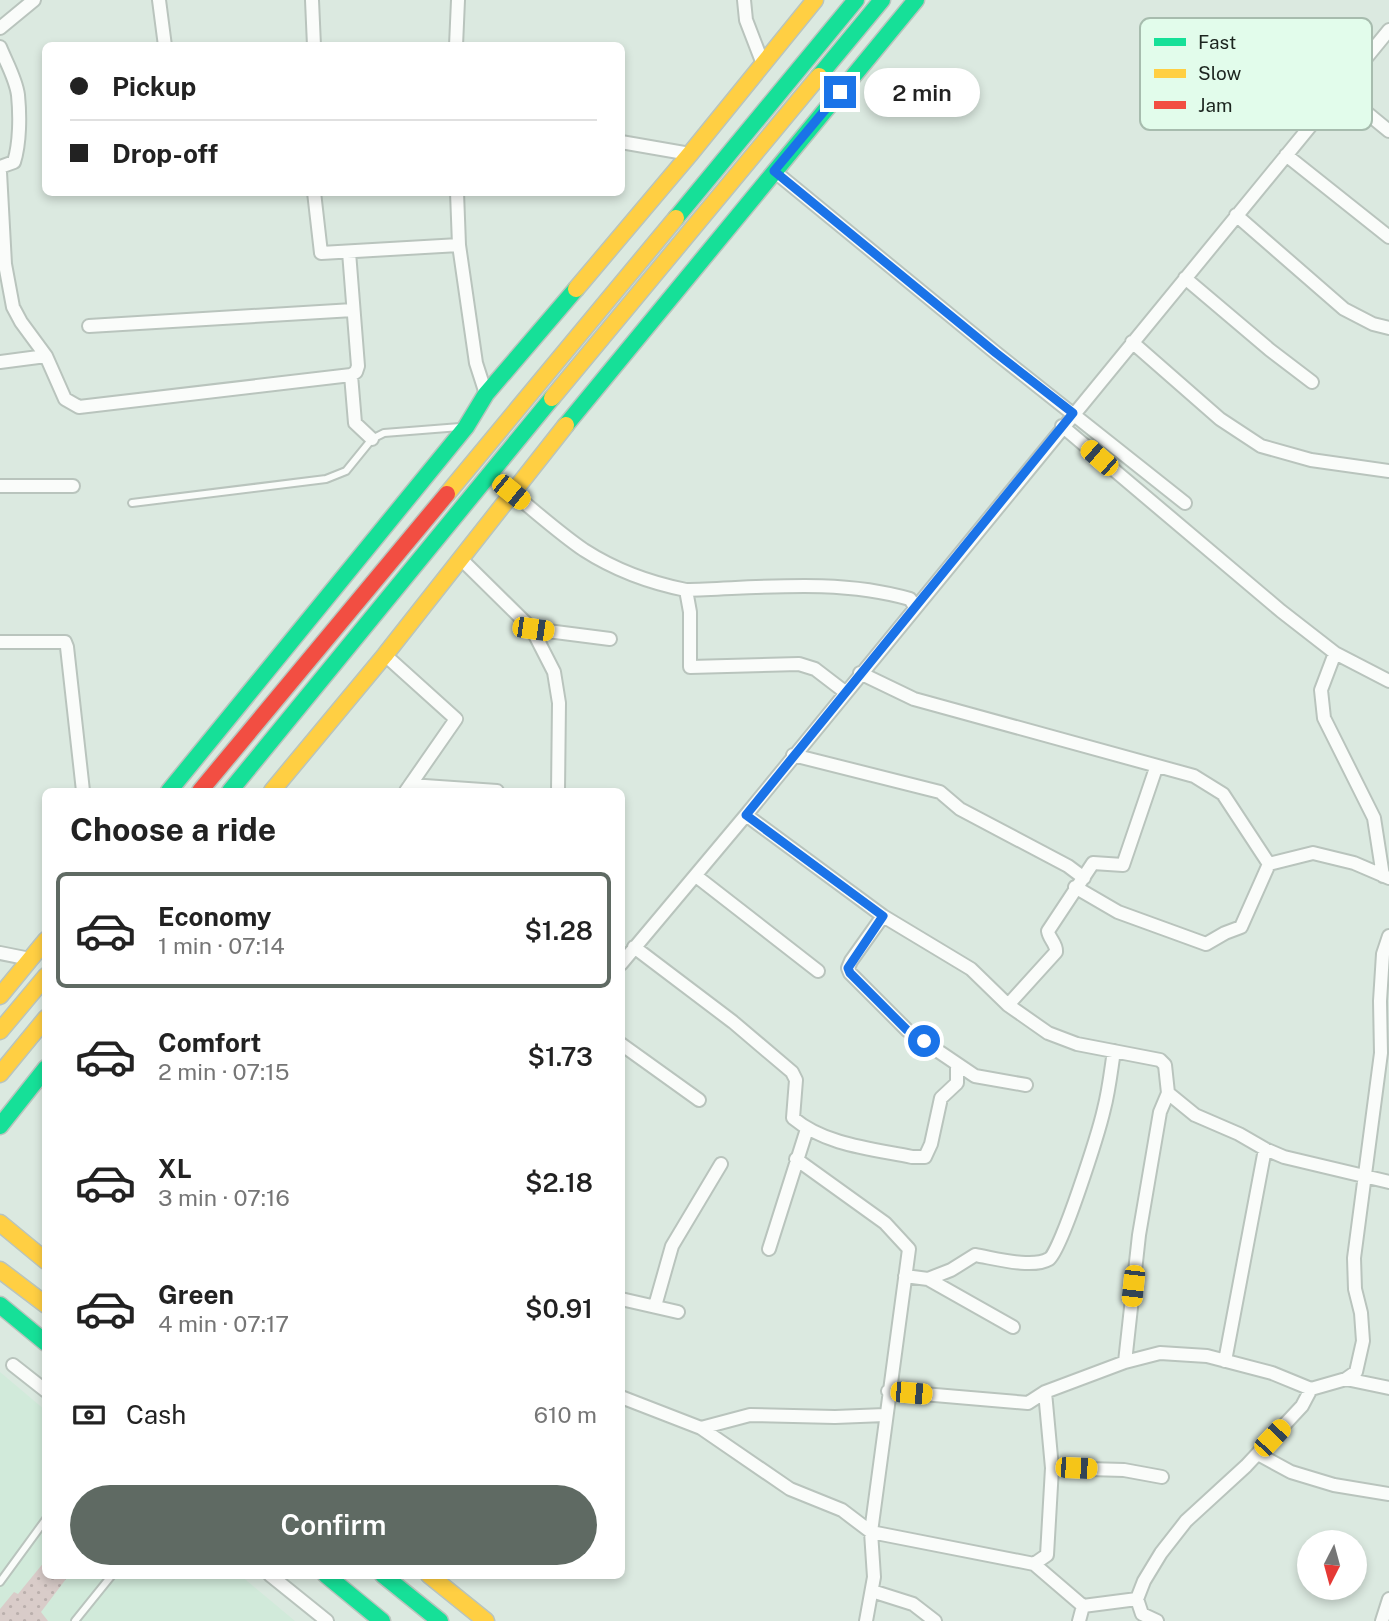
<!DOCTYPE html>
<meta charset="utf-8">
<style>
body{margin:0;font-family:"Public Sans",sans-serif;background:#f6f6f6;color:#222;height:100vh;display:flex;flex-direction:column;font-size:26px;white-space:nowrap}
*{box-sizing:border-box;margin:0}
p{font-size:23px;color:#767676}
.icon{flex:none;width:38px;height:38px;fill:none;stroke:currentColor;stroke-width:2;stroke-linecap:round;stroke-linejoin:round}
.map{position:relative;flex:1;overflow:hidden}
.panel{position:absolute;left:42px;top:788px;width:583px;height:791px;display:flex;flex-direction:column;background:#fff;border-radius:10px;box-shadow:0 4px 10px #0003}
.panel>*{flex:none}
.guide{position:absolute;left:42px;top:42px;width:583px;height:154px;border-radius:10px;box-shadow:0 4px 10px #0003;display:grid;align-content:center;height:154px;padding:0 28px;background:#fff}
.needle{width:46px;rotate:186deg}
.fabs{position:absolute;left:1297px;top:1530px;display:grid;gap:14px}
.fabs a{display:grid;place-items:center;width:70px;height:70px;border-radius:50%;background:#fff;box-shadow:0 4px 10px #0003;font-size:35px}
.end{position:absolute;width:32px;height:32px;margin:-16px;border:9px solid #1a73e8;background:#fff;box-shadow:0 0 0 4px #fff}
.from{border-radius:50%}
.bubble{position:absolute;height:49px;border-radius:24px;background:#fff;box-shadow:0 4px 10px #0003;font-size:23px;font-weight:600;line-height:49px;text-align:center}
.car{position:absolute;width:21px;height:42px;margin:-21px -10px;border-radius:9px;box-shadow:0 0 5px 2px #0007;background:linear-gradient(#f5c518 24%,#345 0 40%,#f5c518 0 76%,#345 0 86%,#f5c518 0)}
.guide b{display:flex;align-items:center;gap:24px;height:66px;font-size:26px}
.guide b+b{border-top:2px solid #e0e0e0}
.guide i{width:18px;height:18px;background:#222}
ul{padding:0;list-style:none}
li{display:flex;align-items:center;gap:21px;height:116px;margin:0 14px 10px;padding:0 14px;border:4px solid transparent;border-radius:10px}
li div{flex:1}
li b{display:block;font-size:26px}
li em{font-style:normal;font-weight:600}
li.current{border-color:#5f6a63}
li>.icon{width:63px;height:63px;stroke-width:1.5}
h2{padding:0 28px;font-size:32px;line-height:84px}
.pay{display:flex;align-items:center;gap:18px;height:77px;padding:0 28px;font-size:26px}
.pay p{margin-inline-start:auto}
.action{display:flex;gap:14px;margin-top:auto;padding:14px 28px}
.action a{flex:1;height:80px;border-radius:42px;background:#5f6a63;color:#fff;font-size:28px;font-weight:600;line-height:80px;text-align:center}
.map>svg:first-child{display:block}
</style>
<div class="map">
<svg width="1389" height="1621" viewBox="0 0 1389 1621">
<defs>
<pattern id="grass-dots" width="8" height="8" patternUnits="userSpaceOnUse" patternTransform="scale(1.75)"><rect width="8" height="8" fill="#d9ccc9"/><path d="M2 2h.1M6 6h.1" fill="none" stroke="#baafac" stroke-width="1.8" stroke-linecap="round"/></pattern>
</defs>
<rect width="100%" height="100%" fill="#dbe9e0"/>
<path fill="#d1eada" d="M0 1372 45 1410 46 1575H240L295 1621H0Z"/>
<path fill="url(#grass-dots)" d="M45 1561 46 1575H69L41 1612 48 1621H0V1609L14 1592 18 1594Z"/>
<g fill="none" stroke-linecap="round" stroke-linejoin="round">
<defs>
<path id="lane" d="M132 503 326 479 346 471 372 439 384 433 460 427
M0 1582 46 1519
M75 1621 112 1575"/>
<path id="street" d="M159 0 165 46
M312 0 314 46
M744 0 746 20 763 64
M0 28 34 0
M456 46 458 0
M0 47C6 62 16 79 18 95 20 115 20 143 14 162L0 167
M1339 90 1389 131
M621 142 690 154
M1286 155 1389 237
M774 171 996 353 1185 503
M0 172 5 264 13 307 21 322 46 356 65 399 79 407 351 375 356 372 358 366 349 252
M314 192 321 253 459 245
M457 192 459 245 476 363 486 394
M1236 215 1344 309 1373 324 1389 328
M1185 278 1270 350 1312 382
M89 326 353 310
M1132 342 1220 419 1261 446 1311 460 1389 471
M0 362 46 356
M351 375 355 423 372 439
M1062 426 1281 611 1335 653 1389 681
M0 486H73
M511 492C535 511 559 533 584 550 615 570 651 583 686 590 760 588 838 578 910 599L915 607
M460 558 532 629 554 672 559 703 558 791
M686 590 690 612V667L799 664 815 669 845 692
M532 629 610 639
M0 642H65L67 647 83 791
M1335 653 1321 690 1324 718 1374 818 1383 876
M385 655 456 719 406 791
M860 673 914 699 1194 776 1223 794 1269 864
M793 755 940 792 960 809 1068 866 1084 878
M410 785 497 791
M746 815 883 916 971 969 1008 1005 1048 1033 1077 1044 1160 1060 1165 1065 1168 1093 1160 1112 1139 1235 1125 1362
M1269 864 1313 853 1354 863 1389 878
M696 876 818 971
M1075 887 1118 912 1206 944 1225 933 1241 927 1269 864
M883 916 851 961 848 968 850 973 907 1030 975 1076 1026 1085
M634 947 733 1022 792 1072 796 1080 793 1118C825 1145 873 1149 912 1157H925L931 1144 941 1098 957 1083V1064
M0 953 30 959
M621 964 746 815 1389 30
M1008 1005 1056 952C1057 944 1049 939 1048 931L1093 863 1123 865 1156 768
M621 1044 699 1100
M1168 1093 1195 1115 1239 1134 1265 1149 1284 1157 1389 1182
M796 1159 885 1223 909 1249 871 1532 874 1577 866 1621
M769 1249 807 1129
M905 1276 928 1279 951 1270 975 1255C994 1258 1032 1269 1049 1259 1061 1252 1099 1131 1104 1109 1109 1090 1111 1070 1114 1051
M928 1279 1013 1327
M621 1299 678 1312
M655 1306 672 1246 721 1164
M1225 1361 1265 1149
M13 1365 46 1391
M1346 1379 1389 1388
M888 1391 1028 1403 1045 1392 1125 1362 1160 1353 1207 1356 1272 1373 1311 1389
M621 1397 701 1428 790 1489 842 1510 871 1532 1034 1564 1083 1606 1137 1599
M701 1428 750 1415 835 1417 885 1415
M1258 1454 1291 1472 1334 1485 1389 1494
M1052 1468 1124 1470 1162 1477
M1034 1564 1047 1555 1052 1468 1045 1392
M270 1575 327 1621
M872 1591 913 1604 935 1621
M1079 1621 1083 1606
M1157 1621 1142 1614 1137 1599 1144 1581 1161 1553 1186 1521 1246 1466 1302 1406 1311 1389 1346 1379 1356 1372 1363 1341 1361 1313 1355 1289 1354 1258 1381 1053 1380 1001 1383 954 1389 936
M1382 1621 1389 1599"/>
<path id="fast" d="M819 76 882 0
M676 218 856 0
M566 425 916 0
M169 791 466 427 486 394 576 289
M230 791 552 398
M0 1126 46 1068
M0 1305 46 1343
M326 1575 382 1621
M383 1575 440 1621"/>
<path id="slow" d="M576 289 690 154 815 0
M552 398 819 76
M447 494 676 218
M272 791 385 655 566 425
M0 996 46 940
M0 1031 46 976
M0 1074 46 1018
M0 1223 46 1261
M0 1270 46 1305
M429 1575 486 1621"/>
<path id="jam" d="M200 791 447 494"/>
</defs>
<use href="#lane" stroke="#b9c4bd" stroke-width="10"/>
<use href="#street" stroke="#b9c4bd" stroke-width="16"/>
<use href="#fast" stroke="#b9c4bd" stroke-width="19"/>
<use href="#slow" stroke="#b9c4bd" stroke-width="19"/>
<use href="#jam" stroke="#b9c4bd" stroke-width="19"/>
<use href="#lane" stroke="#fafcfa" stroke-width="6"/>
<use href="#street" stroke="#fafcfa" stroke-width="12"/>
<use href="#fast" stroke="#16e098" stroke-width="16"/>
<use href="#slow" stroke="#ffcf43" stroke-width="16"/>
<use href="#jam" stroke="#f24e42" stroke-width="16"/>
</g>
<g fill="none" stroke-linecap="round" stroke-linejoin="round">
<path stroke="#1a73e8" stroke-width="9" d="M840 92 774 171 996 353 1073 413 746 815 883 916 848 968 850 973 907 1030 924 1041"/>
</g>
<rect x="1140" y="18" width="232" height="112" rx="10" fill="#e2fceb" stroke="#a7bcae" stroke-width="2"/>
<rect x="1154" y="38" width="32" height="8" fill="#16e098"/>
<rect x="1154" y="69" width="32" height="9" fill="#ffcf43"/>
<rect x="1154" y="101" width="32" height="8" fill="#f24e42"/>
<g font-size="19" fill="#1c251f">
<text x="1198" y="49">Fast</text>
<text x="1198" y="80">Slow</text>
<text x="1198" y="112">Jam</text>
</g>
</svg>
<div class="fabs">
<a><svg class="needle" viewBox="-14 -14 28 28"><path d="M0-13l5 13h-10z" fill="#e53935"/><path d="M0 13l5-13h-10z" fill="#767676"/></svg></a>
</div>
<i class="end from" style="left:924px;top:1041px"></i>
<i class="end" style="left:840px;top:92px"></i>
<div class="bubble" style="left:864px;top:68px;width:116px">2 min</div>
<i class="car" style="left:1099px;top:458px;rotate:311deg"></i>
<i class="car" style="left:511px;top:492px;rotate:129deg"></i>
<i class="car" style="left:533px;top:629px;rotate:98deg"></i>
<i class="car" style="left:1133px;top:1286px;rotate:186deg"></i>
<i class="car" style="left:911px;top:1393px;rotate:95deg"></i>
<i class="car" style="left:1272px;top:1438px;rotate:43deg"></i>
<i class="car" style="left:1076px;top:1468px;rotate:92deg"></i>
<div class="guide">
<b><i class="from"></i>Pickup</b>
<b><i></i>Drop-off</b>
</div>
<section class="panel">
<h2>Choose a ride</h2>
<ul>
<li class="current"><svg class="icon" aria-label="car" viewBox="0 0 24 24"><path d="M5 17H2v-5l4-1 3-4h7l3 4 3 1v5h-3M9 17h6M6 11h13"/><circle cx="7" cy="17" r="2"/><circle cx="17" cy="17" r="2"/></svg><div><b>Economy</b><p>1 min · 07:14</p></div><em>$1.28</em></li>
<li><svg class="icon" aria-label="car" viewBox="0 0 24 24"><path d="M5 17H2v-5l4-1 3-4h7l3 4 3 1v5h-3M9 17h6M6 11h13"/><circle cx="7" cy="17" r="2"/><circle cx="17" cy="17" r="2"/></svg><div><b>Comfort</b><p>2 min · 07:15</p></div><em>$1.73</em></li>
<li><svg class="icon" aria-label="car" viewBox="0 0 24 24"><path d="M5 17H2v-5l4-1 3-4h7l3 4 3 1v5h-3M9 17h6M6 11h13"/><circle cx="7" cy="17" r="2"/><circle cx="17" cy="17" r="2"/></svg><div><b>XL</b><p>3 min · 07:16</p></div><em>$2.18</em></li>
<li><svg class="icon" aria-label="car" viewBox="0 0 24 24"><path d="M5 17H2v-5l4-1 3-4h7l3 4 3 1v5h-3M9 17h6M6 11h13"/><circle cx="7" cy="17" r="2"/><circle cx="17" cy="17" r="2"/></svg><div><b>Green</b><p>4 min · 07:17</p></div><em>$0.91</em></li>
</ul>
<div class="pay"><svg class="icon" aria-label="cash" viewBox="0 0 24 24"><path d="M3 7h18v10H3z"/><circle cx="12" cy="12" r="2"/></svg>Cash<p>610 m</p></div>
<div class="action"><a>Confirm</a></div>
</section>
</div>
